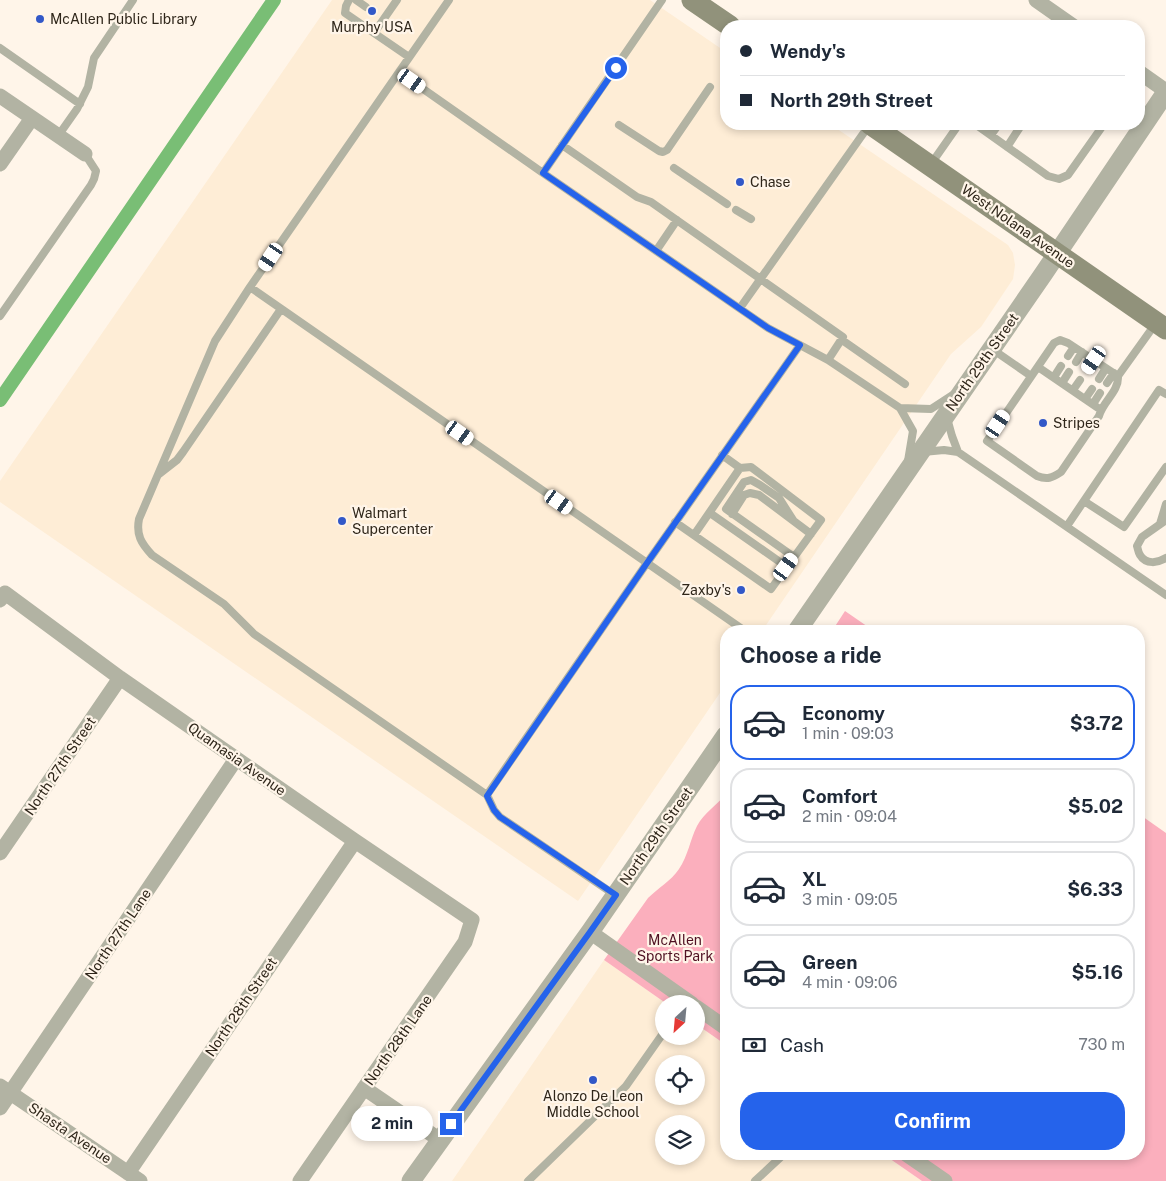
<!DOCTYPE html>
<meta charset="utf-8">
<style>
body{margin:0;font-family:"Public Sans",sans-serif;background:#f6f6f7;color:#1f2937;height:100vh;display:flex;flex-direction:column;font-size:19px;white-space:nowrap}
*{box-sizing:border-box;margin:0}
p{font-size:16px;color:#747a83}
.icon{flex:none;width:28px;height:28px;fill:none;stroke:currentColor;stroke-width:2;stroke-linecap:round;stroke-linejoin:round}
.map{position:relative;flex:1;overflow:hidden}
.drawer{position:absolute;left:720px;top:625px;width:425px;height:535px;display:flex;flex-direction:column;background:#fff;border-radius:20px;box-shadow:0 2px 8px #0003}
.drawer>*{flex:none}
.guide{position:absolute;left:720px;top:20px;width:425px;height:110px;border-radius:20px;box-shadow:0 2px 8px #0003;display:grid;align-content:center;height:110px;padding:0 20px;background:#fff}
.needle{width:32px;rotate:206deg}
.fabs{position:absolute;left:655px;top:995px;display:grid;gap:10px}
.fabs a{display:grid;place-items:center;width:50px;height:50px;border-radius:50%;background:#fff;box-shadow:0 2px 8px #0003;font-size:25px}
.end{position:absolute;width:22px;height:22px;margin:-11px;border:6px solid #2563eb;background:#fff;box-shadow:0 0 0 2px #fff}
.from{border-radius:50%}
.bubble{position:absolute;height:35px;border-radius:18px;background:#fff;box-shadow:0 2px 8px #0003;font-size:16px;font-weight:700;line-height:35px;text-align:center}
.car{position:absolute;width:15px;height:30px;margin:-15px -8px;border-radius:6px;box-shadow:0 0 4px 1px #0007;background:linear-gradient(#fff 24%,#345 0 40%,#fff 0 76%,#345 0 86%,#fff 0)}
.guide b{display:flex;align-items:center;gap:18px;height:48px;font-size:19px}
.guide b+b{border-top:1px solid #e0e1e3}
.guide i{width:12px;height:12px;background:#1f2937}
ul{padding:0;list-style:none}
li{display:flex;align-items:center;gap:15px;height:75px;margin:0 10px 8px;padding:0 10px;border:2px solid #e0e1e3;border-radius:20px}
li div{flex:1}
li b{display:block;font-size:19px}
li em{font-style:normal;font-weight:700}
li.selected{border-color:#2563eb}
li>.icon{width:45px;height:45px;stroke-width:1.5}
h2{padding:0 20px;font-size:22px;line-height:60px}
.pay{display:flex;align-items:center;gap:12px;height:55px;padding:0 20px;font-size:19px}
.pay p{margin-inline-start:auto}
.cta{display:flex;gap:10px;margin-top:auto;padding:10px 20px}
.cta a{flex:1;height:58px;border-radius:20px;background:#2563eb;color:#fff;font-size:20px;font-weight:700;line-height:58px;text-align:center}
.map>svg:first-child{display:block}
</style>
<div class="map">
<svg width="1166" height="1181" viewBox="0 0 1166 1181">
<rect width="100%" height="100%" fill="#fff5e9"/>
<path fill="#feedd6" fill-rule="evenodd" d="M332 0H650L726 52V124H830L1008 245 1013 253 1015 265 1013 279 981 327 951 354 762 631H726V684L578 901 0 502V481Z
M604 960 667 1004H664V1036H696V1024L726 1045V1154H883L922 1181H452ZM664 1064H696V1096H664ZM664 1124H696V1156H664Z"/>
<path fill="#fbafbd" d="M845 611 874 631H832Z
M726 794V1045L696 1024V1004H667L604 960 648 898C658 888 671 881 679 869 688 856 690 840 697 826 704 813 717 805 726 794Z
M1139 814 1166 833V1181H922L883 1154H1139Z"/>
<g fill="none" stroke-linecap="round" stroke-linejoin="round">
<path stroke="#79be75" stroke-width="14" d="M0 400 274 0"/>
<path stroke="#b2b3a3" stroke-width="8" d="M349 0 346 6 345 13 374 33
M356 0 366 7
M397 0 374 33 409 57
M449 0 250 287 215 341 139 519C136 535 141 543 152 555L224 604 254 634 487 795 494 810 500 817 615 895
M0 48 80 104
M399 72 543 173 768 328 828 360 900 408 913 431 908 461
M975 124 1048 176 1059 179 1068 175 1104 124
M619 125 659 151 663 152 667 150 710 87
M991 135 999 124
M58 136 77 109 88 87 94 58 133 0
M562 145 637 197 651 202 843 337 828 360
M1007 147 1022 124
M931 164 959 124
M674 168 727 204
M543 173 662 0
M736 210 751 219
M656 251 677 220
M250 287 745 631
M740 308 870 124
M0 316 91 185 94 179 96 171 85 154
M842 340 905 384
M992 349 1031 376
M1068 356 1074 347
M1076 362 1082 352
M1038 367 1101 410
M1087 369 1094 360
M1118 376 1068 343 1060 340 1054 343 987 441 1037 476C1047 480 1052 478 1061 472L1099 416C1103 401 1119 392 1118 376L1156 323
M1054 377 1061 366
M1099 379 1106 368
M1062 383 1069 372
M1107 383 1114 373
M1073 390 1080 380
M1085 399 1092 389
M1093 404 1100 393
M900 408 931 409 954 394
M947 418 952 436 958 452
M923 452 944 450 958 452 1166 595
M159 474 177 460 183 452 281 309
M1084 501 1124 527 1166 467
M710 513 787 567
M732 514 744 495 750 493 759 495 811 534
M793 520 779 498 760 485 751 480 744 482 726 509 794 557
M1166 520 1142 537 1137 546C1138 549 1138 552 1140 555 1146 565 1158 563 1166 558
M675 522 771 589 821 520 751 467 740 468 722 455
M1160 524 1166 504
M1067 526 1159 390 1166 394
M694 535 740 468
M487 795 647 563 800 345
M528 1181 626 1086 664 1032
M755 1181 784 1154"/>
<path stroke="#b2b3a3" stroke-width="15" d="M1036 0 1073 26
M1139 72 1166 91
M0 96 85 154
M0 164 32 118
M0 600 5 593 120 678 355 841 472 920 465 942 300 1181
M0 853 120 678
M590 932 692 1004
M696 1007 726 1028
M0 1086 140 1181
M364 1088 440 1140
M0 1108 236 759
M906 1154 945 1181
M128 1173 355 841"/>
<path stroke="#b2b3a3" stroke-width="19" d="M797 631 1044 273 1166 92
M411 1181 590 932 726 735"/>
<path stroke="#91927b" stroke-width="21" d="M692 0 730 26
M870 124 1166 329"/>
</g>
<g fill="none" stroke-linecap="round" stroke-linejoin="round">
<path stroke="#2563eb" stroke-width="6" d="M451 1124 590 932 616 895 500 817 494 810 487 796 647 563 800 345 768 328 543 173 616 68"/>
</g>
<g fill="#3258c8" stroke="#fff5e9" stroke-width="2">
<circle cx="372" cy="11" r="5"/>
<circle cx="40" cy="19" r="5"/>
<circle cx="740" cy="182" r="5"/>
<circle cx="1043" cy="423" r="5"/>
<circle cx="342" cy="521" r="5"/>
<circle cx="741" cy="590" r="5"/>
<circle cx="593" cy="1080" r="5"/>
</g>
<g text-anchor="middle" dominant-baseline="central" stroke-width="4.5" stroke-linejoin="round" paint-order="stroke">
<g font-size="14" fill="#2f261a" stroke="#fff5e9" text-anchor="start">
<text x="50" y="19">McAllen Public Library</text>
<text x="372" y="27" text-anchor="middle">Murphy USA</text>
<text x="750" y="182">Chase</text>
<text x="1053" y="423">Stripes</text>
<text x="352" y="513">Walmart<tspan x="352" dy="16">Supercenter</tspan></text>
<text x="731" y="590" text-anchor="end">Zaxby's</text>
<text x="593" y="1096" text-anchor="middle">Alonzo De Leon<tspan x="593" dy="16">Middle School</tspan></text>
</g>
<g font-size="14" fill="#2f261a" stroke="#fff5e9">
<text transform="translate(1018 226) rotate(35)">West Nolana Avenue</text>
<text transform="translate(982 362) rotate(-55)">North 29th Street</text>
<text transform="translate(237 759) rotate(35)">Quamasia Avenue</text>
<text transform="translate(60 766) rotate(-56)">North 27th Street</text>
<text transform="translate(656 836) rotate(-55)">North 29th Street</text>
<text transform="translate(118 934) rotate(-56)">North 27th Lane</text>
<text transform="translate(241 1007) rotate(-56)">North 28th Street</text>
<text transform="translate(398 1040) rotate(-55)">North 28th Lane</text>
<text transform="translate(70 1133) rotate(34)">Shasta Avenue</text>
</g>
<g font-size="14" fill="#4f1123" stroke="#fff5e9">
<text x="675" y="940">McAllen<tspan x="675" dy="16">Sports Park</tspan></text>
</g>
</g>
</svg>
<div class="fabs">
<a><svg class="needle" viewBox="-14 -14 28 28"><path d="M0-13l5 13h-10z" fill="#e53935"/><path d="M0 13l5-13h-10z" fill="#747a83"/></svg></a>
<a><svg class="icon" aria-label="locate" viewBox="0 0 24 24"><circle cx="12" cy="12" r="6"/><path d="M12 2v4M12 18v4M2 12h4M18 12h4"/></svg></a>
<a><svg class="icon" aria-label="layers" viewBox="0 0 24 24"><path d="M12 4l9 5-9 5-9-5zM3 14l9 5 9-5"/></svg></a>
</div>
<i class="end from" style="left:616px;top:68px"></i>
<i class="end" style="left:451px;top:1124px"></i>
<div class="bubble" style="left:351px;top:1106px;width:82px">2 min</div>
<i class="car" style="left:412px;top:81px;rotate:125deg"></i>
<i class="car" style="left:271px;top:257px;rotate:214deg"></i>
<i class="car" style="left:1094px;top:360px;rotate:215deg"></i>
<i class="car" style="left:998px;top:424px;rotate:34deg"></i>
<i class="car" style="left:460px;top:433px;rotate:125deg"></i>
<i class="car" style="left:559px;top:502px;rotate:125deg"></i>
<i class="car" style="left:786px;top:567px;rotate:36deg"></i>
<div class="guide">
<b><i class="from"></i>Wendy's</b>
<b><i></i>North 29th Street</b>
</div>
<section class="drawer">
<h2>Choose a ride</h2>
<ul>
<li class="selected"><svg class="icon" aria-label="car" viewBox="0 0 24 24"><path d="M5 17H2v-5l4-1 3-4h7l3 4 3 1v5h-3M9 17h6M6 11h13"/><circle cx="7" cy="17" r="2"/><circle cx="17" cy="17" r="2"/></svg><div><b>Economy</b><p>1 min · 09:03</p></div><em>$3.72</em></li>
<li><svg class="icon" aria-label="car" viewBox="0 0 24 24"><path d="M5 17H2v-5l4-1 3-4h7l3 4 3 1v5h-3M9 17h6M6 11h13"/><circle cx="7" cy="17" r="2"/><circle cx="17" cy="17" r="2"/></svg><div><b>Comfort</b><p>2 min · 09:04</p></div><em>$5.02</em></li>
<li><svg class="icon" aria-label="car" viewBox="0 0 24 24"><path d="M5 17H2v-5l4-1 3-4h7l3 4 3 1v5h-3M9 17h6M6 11h13"/><circle cx="7" cy="17" r="2"/><circle cx="17" cy="17" r="2"/></svg><div><b>XL</b><p>3 min · 09:05</p></div><em>$6.33</em></li>
<li><svg class="icon" aria-label="car" viewBox="0 0 24 24"><path d="M5 17H2v-5l4-1 3-4h7l3 4 3 1v5h-3M9 17h6M6 11h13"/><circle cx="7" cy="17" r="2"/><circle cx="17" cy="17" r="2"/></svg><div><b>Green</b><p>4 min · 09:06</p></div><em>$5.16</em></li>
</ul>
<div class="pay"><svg class="icon" aria-label="cash" viewBox="0 0 24 24"><path d="M3 7h18v10H3z"/><circle cx="12" cy="12" r="2"/></svg>Cash<p>730 m</p></div>
<div class="cta"><a>Confirm</a></div>
</section>
</div>
